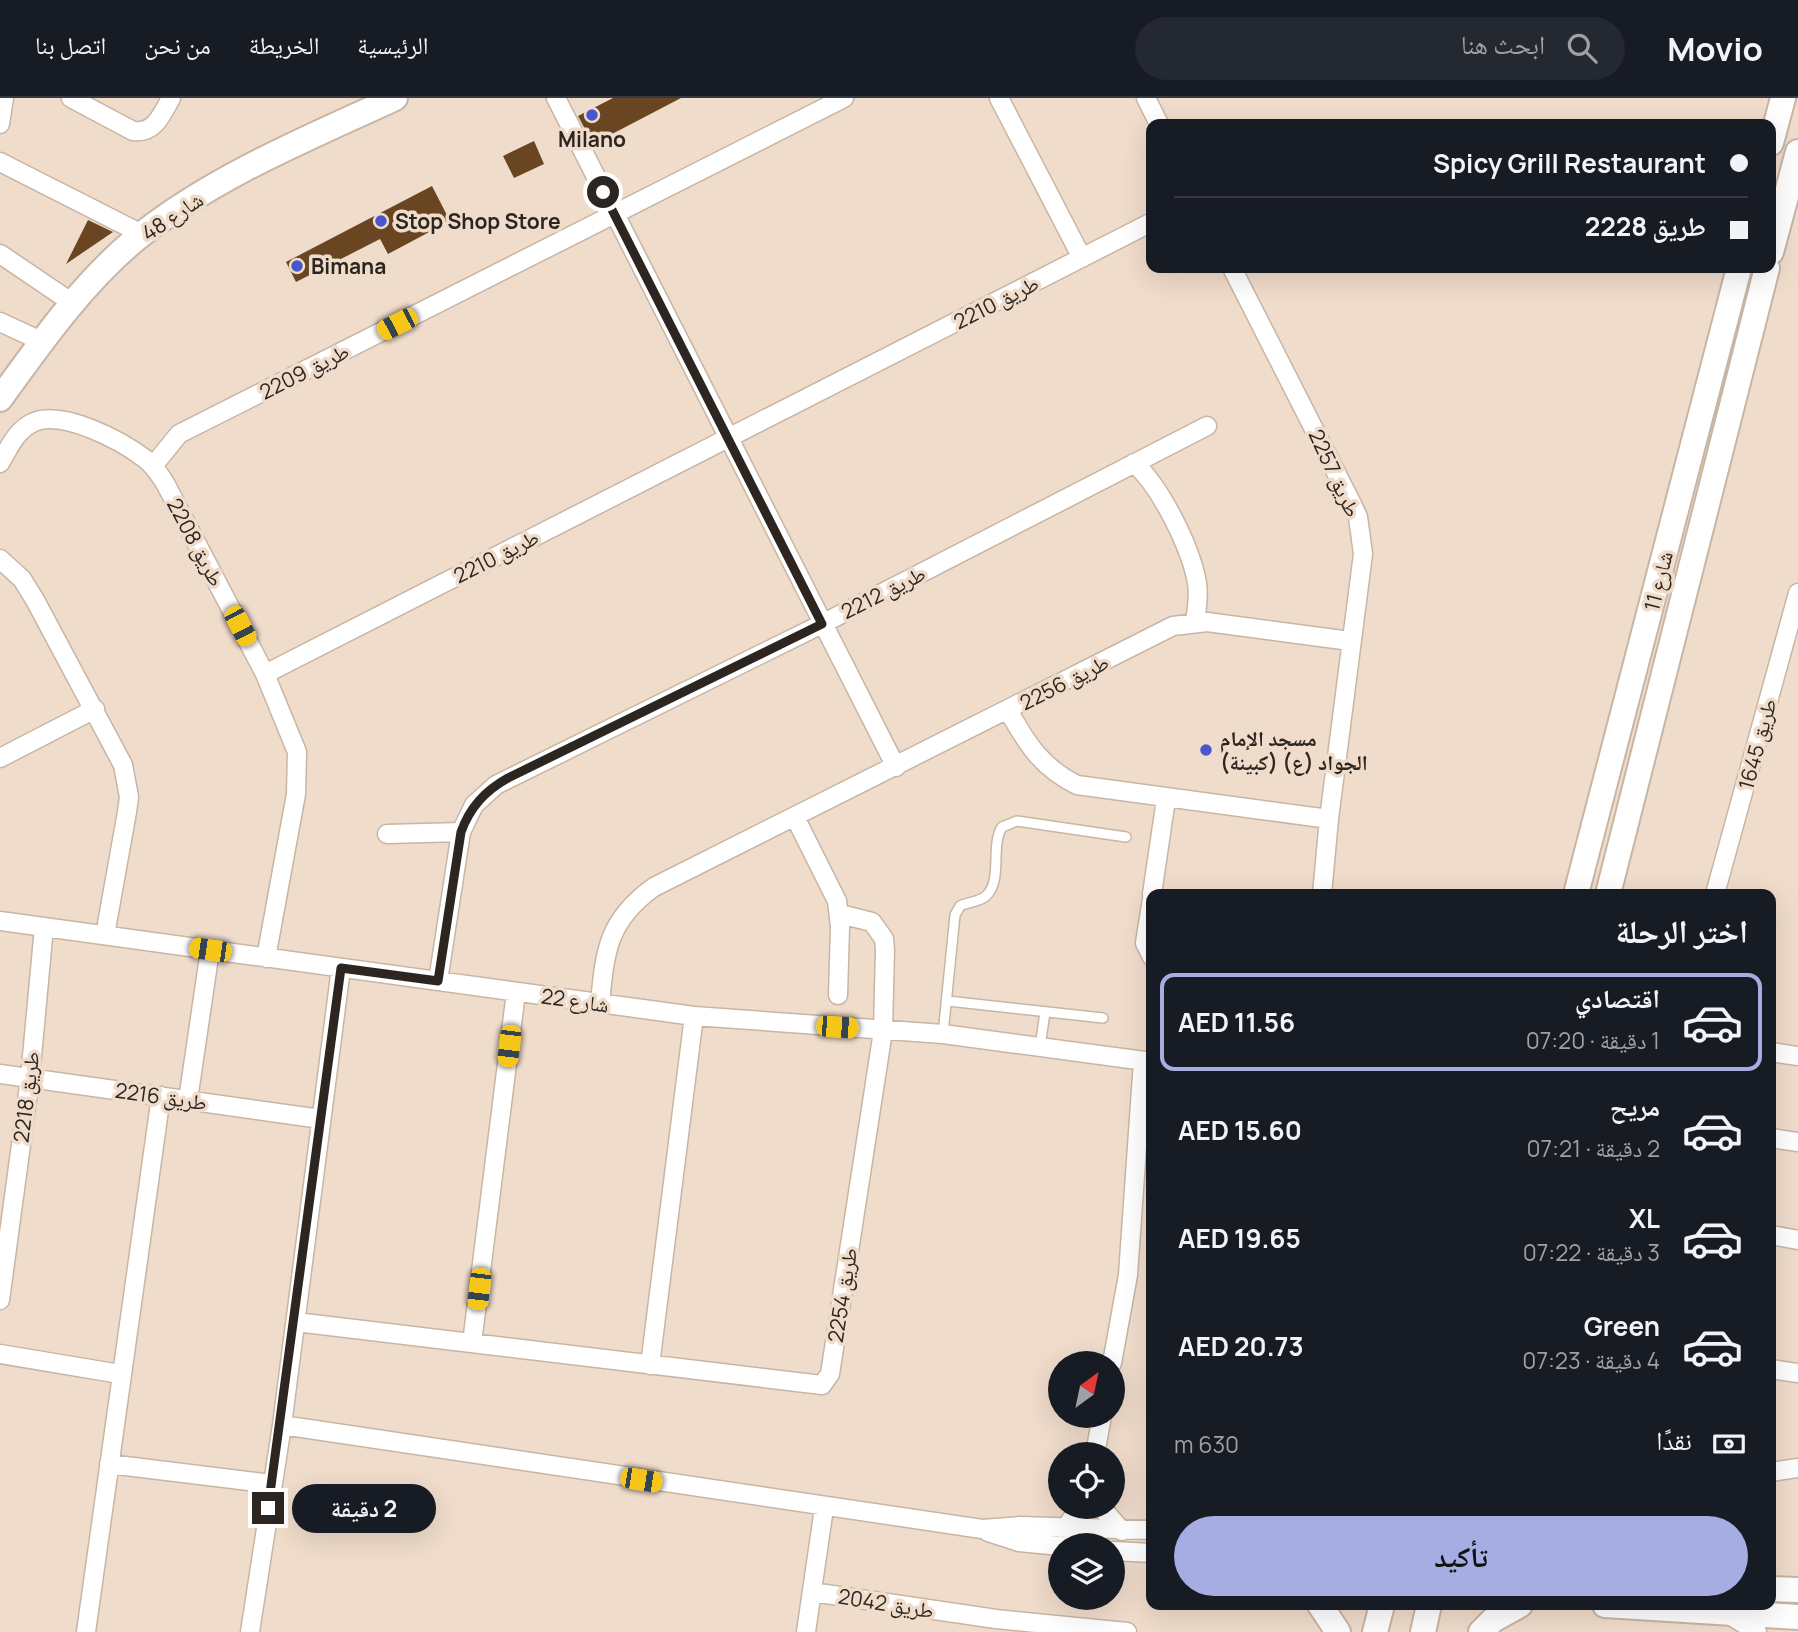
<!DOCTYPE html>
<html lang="ar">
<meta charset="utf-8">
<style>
body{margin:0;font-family:Manrope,"Noto Naskh Arabic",sans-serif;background:#242831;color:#f1f3f6;direction:rtl;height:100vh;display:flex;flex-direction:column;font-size:26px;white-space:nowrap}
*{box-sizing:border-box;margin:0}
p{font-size:23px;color:#9ea1a6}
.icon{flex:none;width:38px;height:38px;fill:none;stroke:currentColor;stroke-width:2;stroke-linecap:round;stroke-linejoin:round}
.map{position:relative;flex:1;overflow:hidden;direction:ltr}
.drawer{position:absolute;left:1146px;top:791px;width:630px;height:721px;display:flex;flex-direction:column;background:#171b24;border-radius:14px;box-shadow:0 7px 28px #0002;direction:rtl}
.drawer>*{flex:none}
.top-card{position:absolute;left:1146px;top:21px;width:630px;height:154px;border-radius:14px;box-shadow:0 7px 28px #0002;direction:rtl;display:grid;align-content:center;height:154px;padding:0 28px;background:#171b24}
.needle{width:46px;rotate:33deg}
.fabs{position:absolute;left:1048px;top:1253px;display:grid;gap:14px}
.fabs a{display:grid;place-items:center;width:77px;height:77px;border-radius:50%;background:#171b24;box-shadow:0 7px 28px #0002;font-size:35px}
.end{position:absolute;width:32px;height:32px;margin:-16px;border:9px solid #2d2620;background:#fff;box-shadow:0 0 0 4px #fff}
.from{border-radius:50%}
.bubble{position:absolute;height:49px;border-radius:24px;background:#171b24;box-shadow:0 7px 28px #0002;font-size:23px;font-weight:700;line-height:49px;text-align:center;direction:rtl}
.car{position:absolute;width:21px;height:42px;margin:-21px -10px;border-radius:9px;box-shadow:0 0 5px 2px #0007;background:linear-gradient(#f5c518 24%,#345 0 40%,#f5c518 0 76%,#345 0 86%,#f5c518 0)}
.top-card b{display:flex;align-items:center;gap:24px;height:66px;font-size:26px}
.top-card b+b{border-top:2px solid #363941}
.top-card i{width:18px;height:18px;background:#f1f3f6}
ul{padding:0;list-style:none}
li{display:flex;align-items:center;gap:21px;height:98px;margin:0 14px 10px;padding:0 14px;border:4px solid transparent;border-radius:14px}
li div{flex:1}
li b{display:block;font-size:26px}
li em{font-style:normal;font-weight:700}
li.selected{border-color:#a5ade3}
li>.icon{width:63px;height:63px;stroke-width:1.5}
h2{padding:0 28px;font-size:32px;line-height:84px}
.pay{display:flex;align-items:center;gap:18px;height:77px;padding:0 28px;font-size:26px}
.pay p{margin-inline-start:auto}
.primary-button{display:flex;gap:14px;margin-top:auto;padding:14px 28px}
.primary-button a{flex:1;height:80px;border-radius:42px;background:#a5ade3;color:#111;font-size:28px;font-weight:700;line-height:80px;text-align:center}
header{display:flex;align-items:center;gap:42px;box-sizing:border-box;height:98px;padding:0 35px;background:#171b24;border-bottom:2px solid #363941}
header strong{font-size:33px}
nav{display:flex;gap:38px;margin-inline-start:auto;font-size:24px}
.search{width:490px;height:63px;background:#242831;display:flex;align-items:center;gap:18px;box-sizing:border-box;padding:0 24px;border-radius:38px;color:#9ea1a6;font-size:26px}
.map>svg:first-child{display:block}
</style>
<header>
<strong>Movio</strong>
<div class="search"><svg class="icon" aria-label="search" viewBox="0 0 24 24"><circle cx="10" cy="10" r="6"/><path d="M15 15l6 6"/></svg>ابحث هنا</div>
<nav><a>الرئيسية</a><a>الخريطة</a><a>من نحن</a><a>اتصل بنا</a></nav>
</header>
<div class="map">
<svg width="1798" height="1534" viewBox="0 0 1798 1534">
<rect width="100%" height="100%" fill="#f0dccb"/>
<path fill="#694522" d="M613 0H681L593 46 578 18Z
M534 43 544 66 514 80 503 58Z
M432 88 450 123 388 156 380 141 296 184 286 164Z
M88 122 113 134 66 166Z"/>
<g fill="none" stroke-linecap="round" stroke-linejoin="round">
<defs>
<path id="lane" d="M948 903 1103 920
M943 936 955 817 960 808C968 804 979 804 986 798 1003 782 990 748 1002 729L1017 723 1126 739
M1040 949 1045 914"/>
<path id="street" d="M71 0 133 33C155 36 162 16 171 0
M556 0 896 669
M999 0 1082 160
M1146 0 1159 26
M0 26 4 0
M0 64 142 136
M0 156 74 206
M1232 170 1350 402 1358 419 1363 456 1329 721 1322 796
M0 224 43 244
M0 365C9 350 16 332 34 324 63 312 120 342 144 360 153 366 159 376 165 385L265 576 297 654 296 696 266 860
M1134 365C1161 389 1191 450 1197 485 1199 498 1197 511 1195 523
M153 368 179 336 844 0
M0 461 22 481 35 502 123 667 129 699 127 714 105 837
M265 576 1152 124
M1008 612C1027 646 1042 670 1077 687L1329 721
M0 660 95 611
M795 719 837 803 840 829 838 897
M387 736 461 734
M1152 796 1166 701
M1715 796 1798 495
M1152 801 1145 845 1152 859
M0 823 694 918 943 936 1152 964
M438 883 461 734 474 707 496 687 822 526 1207 328
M600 905C605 852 608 822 654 789L1173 528 1207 524 1350 543
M1771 954 1798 958
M0 976 321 1021
M188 1002 210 852
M1771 1040 1798 1044
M1771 1137 1798 1142
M0 1202 30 980 44 829
M296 1224 822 1287 830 1276 883 933 885 852 884 841 872 824 840 816
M472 1245 516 894
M0 1256 120 1276
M1112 1265 1128 1177 1143 963
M650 1267 694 918
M1771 1271 1798 1275
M282 1327 982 1431 1020 1428 1152 1432
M1095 1356 1102 1318
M109 1366 272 1386
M1771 1374 1798 1370
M1101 1409 1122 1433
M1064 1432 1080 1409
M988 1434 1019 1444 1060 1448
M1113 1453 1152 1455
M812 1494 996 1521 1127 1534
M1728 1516 1757 1534
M86 1534 161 998
M250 1534 282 1327 341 870
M806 1534 824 1410"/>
<path id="secondary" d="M1771 45 1783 0
M1771 154 1798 54
M0 301C41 244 86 180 142 136 217 77 309 40 395 0
M1576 796 1739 170
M1608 796 1767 170
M1771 1491 1798 1492
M1320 1507 1338 1534
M1605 1507 1798 1519
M1375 1534 1382 1507
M1423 1534 1429 1507
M1481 1534 1493 1522 1520 1507"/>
</defs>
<use href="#lane" stroke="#c8b5a4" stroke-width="12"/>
<use href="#street" stroke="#c8b5a4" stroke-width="21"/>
<use href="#secondary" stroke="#c8b5a4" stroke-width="28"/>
<use href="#lane" stroke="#fff" stroke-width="9"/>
<use href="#street" stroke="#fff" stroke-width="18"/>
<use href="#secondary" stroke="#fff" stroke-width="24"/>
</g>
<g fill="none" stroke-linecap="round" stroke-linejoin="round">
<path stroke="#2d2620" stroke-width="9" d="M268 1410 341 870 438 883 461 734C470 709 485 693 508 680L822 526 603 94"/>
</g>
<g fill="#4957cc" stroke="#f0dccb" stroke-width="2.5">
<circle cx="592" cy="17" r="7"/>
<circle cx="381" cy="123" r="7"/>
<circle cx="297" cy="168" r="7"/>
<circle cx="1206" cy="652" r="7"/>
</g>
<g text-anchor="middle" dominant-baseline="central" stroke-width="7" stroke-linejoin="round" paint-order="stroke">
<g font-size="21" font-weight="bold" fill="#2d2620" stroke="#f0dccb" text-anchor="start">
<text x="592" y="41" text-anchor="middle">Milano</text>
<text x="395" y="123">Stop Shop Store</text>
<text x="311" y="168">Bimana</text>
<text x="1220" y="640">مسجد الإمام<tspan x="1220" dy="24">الجواد (ع) (كبينة)</tspan></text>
</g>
<g font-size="21" fill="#2d2620" stroke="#f0dccb">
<text transform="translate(172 118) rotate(-34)">شارع 48</text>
<text transform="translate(996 204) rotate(-27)">طريق 2210</text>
<text transform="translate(304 273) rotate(-27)">طريق 2209</text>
<text transform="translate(1335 375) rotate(65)">طريق 2257</text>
<text transform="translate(196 444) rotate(62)">طريق 2208</text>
<text transform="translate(496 458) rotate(-27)">طريق 2210</text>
<text transform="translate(1658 483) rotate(-76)">شارع 11</text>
<text transform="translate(883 494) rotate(-27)">طريق 2212</text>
<text transform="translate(1064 584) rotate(-27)">طريق 2256</text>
<text transform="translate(1757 646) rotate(-75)">طريق 1645</text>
<text transform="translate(575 902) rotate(8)">شارع 22</text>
<text transform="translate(161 998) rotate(8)">طريق 2216</text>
<text transform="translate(26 999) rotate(-83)">طريق 2218</text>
<text transform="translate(842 1197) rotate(-81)">طريق 2254</text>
<text transform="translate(886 1505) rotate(9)">طريق 2042</text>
</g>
</g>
</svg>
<div class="fabs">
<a><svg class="needle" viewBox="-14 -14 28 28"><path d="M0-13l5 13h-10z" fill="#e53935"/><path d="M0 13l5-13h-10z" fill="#9ea1a6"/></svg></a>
<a><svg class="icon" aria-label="locate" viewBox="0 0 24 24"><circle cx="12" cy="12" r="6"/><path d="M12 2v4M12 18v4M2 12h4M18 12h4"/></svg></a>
<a><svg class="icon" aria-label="layers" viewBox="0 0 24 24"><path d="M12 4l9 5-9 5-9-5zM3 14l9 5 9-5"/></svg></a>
</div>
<i class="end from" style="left:603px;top:94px"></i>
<i class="end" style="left:268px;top:1410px"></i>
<div class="bubble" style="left:292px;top:1386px;width:144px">2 دقيقة</div>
<i class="car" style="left:397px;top:226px;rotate:243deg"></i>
<i class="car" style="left:240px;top:528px;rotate:152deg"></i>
<i class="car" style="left:210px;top:852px;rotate:278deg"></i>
<i class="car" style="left:837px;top:929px;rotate:94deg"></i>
<i class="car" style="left:509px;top:948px;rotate:187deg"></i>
<i class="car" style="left:479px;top:1191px;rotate:187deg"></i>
<i class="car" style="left:641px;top:1382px;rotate:99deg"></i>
<div class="top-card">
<b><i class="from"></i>Spicy Grill Restaurant</b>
<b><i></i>طريق 2228</b>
</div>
<section class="drawer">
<h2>اختر الرحلة</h2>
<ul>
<li class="selected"><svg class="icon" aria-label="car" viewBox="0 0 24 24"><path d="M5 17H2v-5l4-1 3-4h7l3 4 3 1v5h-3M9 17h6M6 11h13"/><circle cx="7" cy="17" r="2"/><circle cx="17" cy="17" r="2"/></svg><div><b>اقتصادي</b><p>1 دقيقة · 07:20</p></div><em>AED 11.56</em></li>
<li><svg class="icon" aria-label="car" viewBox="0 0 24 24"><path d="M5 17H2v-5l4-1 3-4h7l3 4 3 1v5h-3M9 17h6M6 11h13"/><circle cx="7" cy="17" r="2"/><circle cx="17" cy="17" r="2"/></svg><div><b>مريح</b><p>2 دقيقة · 07:21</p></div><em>AED 15.60</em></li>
<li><svg class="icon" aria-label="car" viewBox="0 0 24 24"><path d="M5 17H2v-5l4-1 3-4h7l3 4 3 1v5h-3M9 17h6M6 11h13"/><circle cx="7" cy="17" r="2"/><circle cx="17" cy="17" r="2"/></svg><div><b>XL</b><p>3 دقيقة · 07:22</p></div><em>AED 19.65</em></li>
<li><svg class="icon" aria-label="car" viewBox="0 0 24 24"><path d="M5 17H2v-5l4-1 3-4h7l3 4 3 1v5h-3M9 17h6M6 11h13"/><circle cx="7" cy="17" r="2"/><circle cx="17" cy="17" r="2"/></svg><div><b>Green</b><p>4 دقيقة · 07:23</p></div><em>AED 20.73</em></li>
</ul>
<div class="pay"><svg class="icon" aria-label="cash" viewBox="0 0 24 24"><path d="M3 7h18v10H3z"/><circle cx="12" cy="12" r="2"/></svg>نقدًا<p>630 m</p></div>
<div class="primary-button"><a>تأكيد</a></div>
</section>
</div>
